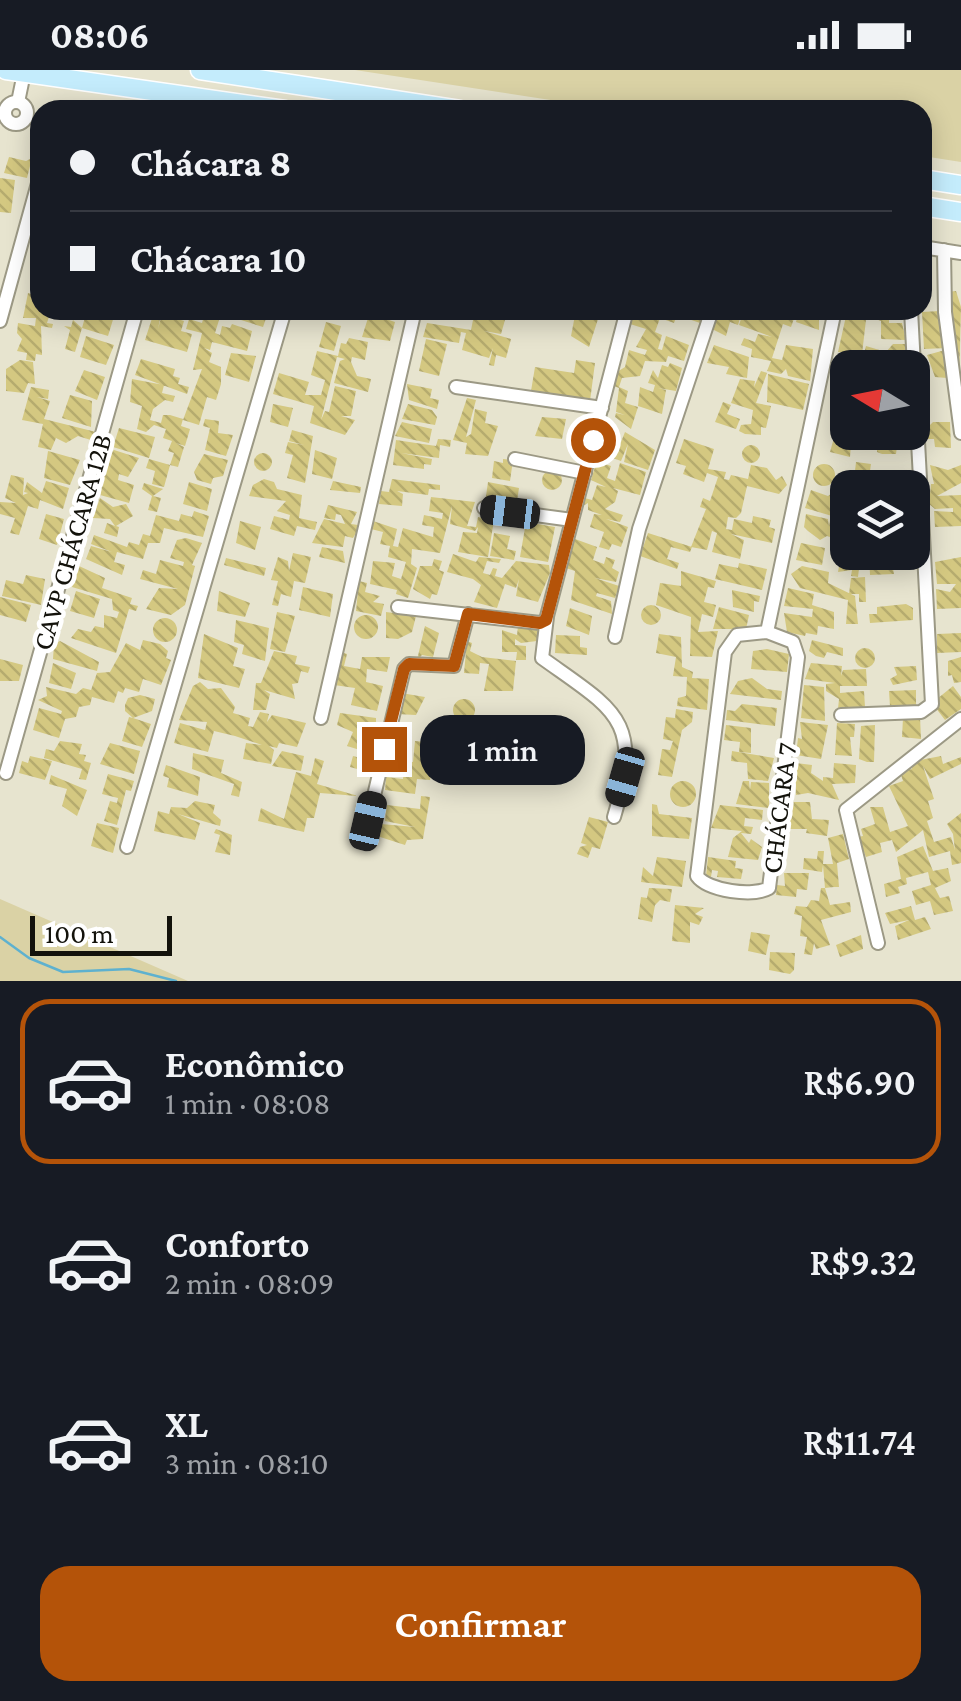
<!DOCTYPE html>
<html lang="pt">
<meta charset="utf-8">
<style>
body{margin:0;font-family:"Crimson Pro",serif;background:#20242c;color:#f1f3f6;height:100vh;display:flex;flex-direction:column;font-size:38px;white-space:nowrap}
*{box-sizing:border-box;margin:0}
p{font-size:32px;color:#9ea1a6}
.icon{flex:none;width:55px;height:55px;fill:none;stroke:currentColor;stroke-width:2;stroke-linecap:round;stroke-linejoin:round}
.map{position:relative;height:911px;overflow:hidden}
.side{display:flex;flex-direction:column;background:#171b24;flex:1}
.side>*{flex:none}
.guide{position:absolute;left:30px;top:30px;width:902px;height:220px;border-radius:30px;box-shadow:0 5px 25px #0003;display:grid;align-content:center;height:220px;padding:0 40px;background:#171b24}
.needle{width:65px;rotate:280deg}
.buttons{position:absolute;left:830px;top:280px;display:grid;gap:20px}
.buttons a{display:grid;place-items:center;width:100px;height:100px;border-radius:20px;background:#171b24;box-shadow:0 5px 25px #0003;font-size:50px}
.scale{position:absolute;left:30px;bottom:25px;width:142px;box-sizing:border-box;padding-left:10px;border:5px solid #13120b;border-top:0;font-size:28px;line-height:35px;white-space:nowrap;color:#13120b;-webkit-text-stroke:8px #fff;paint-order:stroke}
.end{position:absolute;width:45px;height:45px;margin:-22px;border:12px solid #b45309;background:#fff;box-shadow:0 0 0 5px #fff}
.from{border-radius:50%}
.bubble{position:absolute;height:70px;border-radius:30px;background:#171b24;box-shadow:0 5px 25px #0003;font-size:32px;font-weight:600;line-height:70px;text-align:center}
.car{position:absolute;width:30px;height:60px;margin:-30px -15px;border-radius:12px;box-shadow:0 0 8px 2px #0007;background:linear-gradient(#222 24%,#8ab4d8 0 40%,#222 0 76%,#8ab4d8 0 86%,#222 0)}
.guide b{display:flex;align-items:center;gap:35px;height:95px;font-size:38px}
.guide b+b{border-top:2px solid #363941}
.guide i{width:25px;height:25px;background:#f1f3f6}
ul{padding:18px 0 0;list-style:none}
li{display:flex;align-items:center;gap:30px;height:165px;margin:0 20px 15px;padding:0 20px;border:5px solid transparent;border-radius:30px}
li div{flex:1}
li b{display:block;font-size:38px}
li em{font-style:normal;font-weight:600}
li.current{border-color:#b45309}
li>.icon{width:90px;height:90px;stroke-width:1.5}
.action{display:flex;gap:20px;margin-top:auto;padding:20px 40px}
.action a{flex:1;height:115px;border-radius:30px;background:#b45309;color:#fff;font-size:40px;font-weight:600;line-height:115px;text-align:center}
.status{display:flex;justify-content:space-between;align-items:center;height:70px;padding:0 50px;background:#171b24;direction:ltr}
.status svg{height:28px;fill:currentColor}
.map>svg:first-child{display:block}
</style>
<div class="status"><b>08:06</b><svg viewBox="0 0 49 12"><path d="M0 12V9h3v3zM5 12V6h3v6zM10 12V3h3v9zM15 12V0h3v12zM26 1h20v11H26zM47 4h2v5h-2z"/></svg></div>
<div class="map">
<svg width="961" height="911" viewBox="0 0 961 911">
<defs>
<pattern id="building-back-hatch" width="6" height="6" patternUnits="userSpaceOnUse" patternTransform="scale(2.5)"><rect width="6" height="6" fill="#d4c881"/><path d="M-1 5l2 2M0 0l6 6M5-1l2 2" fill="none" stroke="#b5ab6e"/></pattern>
</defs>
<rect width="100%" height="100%" fill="#e7e4cf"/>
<path fill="#dad2a5" d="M355 0H961V92L923 86 922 40H616Z
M0 829 188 911H0Z"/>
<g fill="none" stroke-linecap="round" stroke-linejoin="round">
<path stroke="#5eb1cf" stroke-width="2.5" d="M0 867 29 888 63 902 129 899 176 911"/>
</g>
<path fill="url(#building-back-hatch)" d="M9 87 26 91 32 88 27 108 4 103Z
M0 108 15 110 11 143 0 142Z
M956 221 961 237 959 314 946 222Z
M28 223 40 227V240H51L47 253 53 254 52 258 41 256 42 285 36 284 35 291 26 290 27 283 17 281 22 269 17 263 18 253 35 256 36 248H23Z
M87 240 115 243 108 266 82 258 75 282 65 279 70 260 64 256 71 257 73 250 82 258Z
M209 240H235L232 250 220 247 215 263 220 265 222 256 230 258 232 254 252 261 247 281 212 272 210 280 204 278 212 283 209 292 221 297V314L216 330 207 327 199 355 183 350 202 299 193 300 202 263 186 259 189 249 202 253 204 246H213Z
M243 240H269L263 257 241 250Z
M576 240 600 243 589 277 571 266Z
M644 240H683L685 244 693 240 702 245 700 253 677 245 674 253 660 248 655 262 662 265 658 279 662 280 666 266 689 275 684 291 668 286 666 292 645 291 640 306 622 308 619 317 628 321 625 333 638 337 631 359 615 347 616 343 625 345 616 342 619 318 614 316 617 302 625 297 629 280 645 285 647 280 636 277 646 259 630 254 632 246 639 248Z
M719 240 741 245 738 255 730 252 726 266 712 259Z
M744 240 760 245 769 240 787 246 789 240H797L791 257 783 254 772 288 782 290 786 275 813 279 810 311 788 306 786 299 781 304 767 301 771 291 751 287 752 279 741 275 744 268 755 272 758 264 772 267 739 255Z
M799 240 819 243V260L796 252Z
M850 240H889V253H902L906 270 881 269V251Z
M940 241 941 269H946L947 278 924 279 922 242Z
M154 242 161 244 158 259 162 244 184 251 181 261 192 264 187 282 145 270Z
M474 245 505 250 501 264 484 261 511 269 506 288 496 285 494 296 489 295 493 278 489 288 462 280 466 263 461 262 459 273 423 267 427 253 471 260Z
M846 246 866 250 862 284 838 282Z
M380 247 395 252 390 271 362 267 368 248Z
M326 252 341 256 334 281 319 277Z
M86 266 114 275 106 295 80 287Z
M349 268 368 272 365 290 352 287 351 292 357 306 371 309 368 322 334 313 340 291 345 289 337 287 321 350 325 341 329 342 335 316 356 321 351 346H341L355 350 345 365 310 353 314 336 273 324 279 303 309 312 305 325H321L325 310 311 305 317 281 338 286 341 273 346 274Z
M426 269 447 274 439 306 419 301Z
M893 274H907L908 289 896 291 897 298H879L877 284 875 298H860L866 276 886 282Z
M714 275 749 287 747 308 726 304 729 297 707 293Z
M945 280 947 308 935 307 927 285Z
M231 283 256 286 249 312 225 305Z
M141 289 175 299 173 306 180 308 178 314 189 317 187 324 135 305Z
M20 290 33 292 35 314 28 313 24 323 6 321V299Z
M576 290 595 293 590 331 531 321 535 297 574 303Z
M670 293 682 298 676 321 658 318 666 320 662 344 638 336 640 317 653 322 655 315 648 313 653 300 658 308 662 295 668 297Z
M84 300 105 307 97 330 75 321Z
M761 301 767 303 756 333 771 336 766 358 761 357V365L745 364 739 361 741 355 751 354 753 340 731 333 740 309 755 311 754 317Z
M768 304 809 314 803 340 767 332Z
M132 309 164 315 162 323 175 326 173 332 165 330 153 339 150 350 161 353 163 345H170L183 349 181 356 190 359 185 376 176 373 184 377 178 397 170 395 174 383 168 381 172 371 163 368 166 359 154 355 146 362 137 359 142 336 130 332Z
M834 311 848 314V350L834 343 840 322 832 320Z
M407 314 432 319 430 328 439 330 437 339 409 330Z
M31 317 49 320 48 329 37 327 50 331 44 349 96 362 94 371 78 366 66 373 56 368 51 380 38 377 43 354 22 350Z
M70 325 92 331 91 357 62 348Z
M467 328 476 330 466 367 471 364 475 339 487 342 485 353 498 356 488 386 465 384 467 373 453 370Z
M723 332 731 335 727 344 740 349 736 359 715 352Z
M273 334 293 338 288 357 270 352Z
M408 334 432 340 437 347 435 355 402 349Z
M542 347 566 349 562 369 535 366Z
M205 349 219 351 218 363 233 365 226 386 205 380 210 358 203 356Z
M402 352 432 359 429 373 395 366Z
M933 352H950L951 378 935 377 934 369H926V359Z
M837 357 852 362 850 387 830 382Z
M119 358 155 367 149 388 113 377Z
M292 360 313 366 305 413 287 408 293 385 285 383 288 372 304 375 289 371Z
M625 362 655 380 648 400 624 392 628 374 621 391 607 386 605 394 611 396 607 408 615 411 620 393 646 402 640 425 613 418 618 421 615 432 605 439 623 445 620 452 606 449 628 457 621 477 612 474 609 480 599 477 604 462 590 457 594 444 602 445 588 440V433L581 437V427L592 430 597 415 606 417 591 410 604 367 621 372Z
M868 362H903V368L898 369 896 384H882L877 382V372L868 375Z
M438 369 451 370 450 377 440 375 439 388 401 383 432 389 431 395 424 394V399L393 395 396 370 436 376Z
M684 369 714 379 708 399 726 402 724 409 729 410 731 405 748 409 751 395 767 398 776 410 782 406 787 415 779 424 747 416 741 443 736 448 728 447 726 459 732 460 734 449 752 453 753 446 771 450 769 457 775 459 772 473 731 464 744 470 740 489 712 482 717 463 712 461 707 480 691 477 706 439 700 437 703 428 710 431 718 407 707 403 704 412 683 404 686 396 676 393Z
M742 384a9 9 0 1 1 18 0a9 9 0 1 1-18 0Z
M114 380 139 388 128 407 119 404 118 410 134 415 129 433 100 425 109 384Z
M315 380 337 388 332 409 312 404Z
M48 381 80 390 70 415 44 408Z
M254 392a9 9 0 1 1 18 0a9 9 0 1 1-18 0Z
M204 384 228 390 223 406 213 408 211 414 197 410 194 402Z
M149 389 170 395 164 417 152 414 155 401 146 398Z
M503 389 513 390 510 411 492 408 494 391 503 393Z
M856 392 871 394 869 408 863 407 862 418H853Z
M813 405a11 11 0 1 1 22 0a11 11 0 1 1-22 0Z
M930 395 948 400 961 395V413L937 426 961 425V456L935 457 934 441 953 442V438L935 439 929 434 931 414H934Z
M542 410a10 10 0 1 1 20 0a10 10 0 1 1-20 0Z
M875 403H906L907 418H876Z
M11 405 24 408 23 425 28 423 24 422 27 412 42 423 46 411 69 418 63 439 40 430 38 439 28 436 19 465 10 463 15 448 0 444V432L16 433 5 428Z
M264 409 274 412 277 419 302 425 299 448 317 452 315 460 297 456 294 466 270 459 274 446 289 450 290 445 277 441 286 431 249 426 253 415Z
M392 409 440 415V420L429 419 428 425 397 421 403 424 402 436 379 434 381 421 389 422Z
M333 411 361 417 360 423 330 420Z
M189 412 212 419 207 441 183 434Z
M488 412 519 418 516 438 485 433Z
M144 413 163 419 153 426 161 428 157 442 148 440 152 426 142 419Z
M838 419 846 432 832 446 805 438 811 420 828 426Z
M431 427 475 432 467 456 476 457 478 447 494 450 488 487 458 482 463 462 477 463 478 457 475 461 450 454 452 436 440 483 412 479 411 494 417 498 408 528 396 524 397 520 370 514 373 491 395 493 392 506 401 509 406 492 388 487 390 476 380 474 383 462 371 459 373 451 397 459 393 476 398 477 403 458 433 467 434 457 422 455 424 445 442 449 443 443 429 441Z
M100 428 113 437 126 434 133 446 116 456 119 457 117 467 104 463 107 453 115 456 110 449 93 448Z
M328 435 357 442 351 454 358 455 356 463 353 468 345 466 343 477 312 473 324 449 345 454 341 445 336 444 335 450 324 448Z
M194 441 209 446 203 467 164 458 160 473H148L143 489 117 482 114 492 125 495 122 505 86 489 91 476 112 482 91 474 94 465 127 477 129 472 139 475 143 464 150 466 156 445 179 451 181 444 192 447Z
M46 444 64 449 57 475 39 469Z
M806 444 828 449 829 456 830 449 840 451 836 469 827 466 820 470 808 461 804 457Z
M240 451 261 457 255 480 236 473Z
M526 452 555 457 548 492 520 487Z
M494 463 510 466 507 479 516 481 514 490 490 486Z
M648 463 692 477 690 482 671 477 667 489 679 493 677 499 640 486Z
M186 468 202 473 192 495 195 496 185 535 171 545 146 539 159 518 178 519 140 509 143 500 156 504 160 490 183 496 184 492 170 488 177 470Z
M575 469 597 477 593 490 604 494 606 487 615 490 612 498 619 502 616 512 595 508 619 516 615 528 597 523 596 526 611 531 612 544 571 530 575 501 566 498Z
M801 473 825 478 822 495 796 490Z
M322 477 343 481 345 493 319 487Z
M842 479 861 482 858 507 851 506 852 500 838 502Z
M293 483 311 487 305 513 294 511 291 527 281 524 278 536 272 535 278 511 271 510 278 487 288 491 289 501Z
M869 483H890L894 504 870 505Z
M453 484 476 492 479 487 501 489 499 493 487 491 483 503 490 505 493 498 497 499 495 506 502 508 516 491 549 495 550 503 538 532 516 526 519 509 516 518 505 514 497 538 474 532 481 515 473 509 447 502Z
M961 487V538L937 539 936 519 950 522 956 514H937L935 492Z
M226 488 266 498 264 506 224 495Z
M434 489 442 491 439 500 444 502 437 525 432 524 430 529 413 519 420 496H432Z
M739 493 767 499 762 520 715 509 719 494 738 498Z
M79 496 105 508 102 518 132 528 130 534 138 536 136 541 129 539 116 583 71 568 78 559 91 562 95 556 104 558V545L117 548 119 542 113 540 112 529 72 517Z
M802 496 829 502 828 513 855 526 858 554H846L848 530 800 518 791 504Z
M681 501 716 511 714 518 708 517 704 532 716 535 713 547 702 544 698 562 718 561 712 587 690 586 691 547 656 535 660 513 681 516Z
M26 505 45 509 41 535 2 526 6 510 23 514Z
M865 507 866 532H859V524H849L851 508Z
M359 511 367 513 365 522 380 526 373 532 384 534 381 546 356 541Z
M303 517 333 524 330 547 299 540Z
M788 518 814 524 812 535 834 542V559L818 556 817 565 806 563 805 566 787 562 784 543 812 547 813 539 784 536Z
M732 520 760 526 759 532 754 531V542L733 537Z
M76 521 100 529 94 548 70 541Z
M219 521 250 533 245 547 217 541Z
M0 527 31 535 26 552 0 545Z
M906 534 913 538V550L870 553 869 544H877V537Z
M641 545a10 10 0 1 1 20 0a10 10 0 1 1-20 0Z
M719 537 749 545 746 559H713Z
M570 538 592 546 589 565 566 556Z
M277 542 295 546 285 582 270 579Z
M386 542 416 546 412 562 398 569 386 568Z
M354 557a12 12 0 1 1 24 0a12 12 0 1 1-24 0Z
M153 560a12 12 0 1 1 24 0a12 12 0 1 1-24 0Z
M236 550 269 558 265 591 242 584 244 575 234 572Z
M425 556 439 563 433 587 422 585 417 590Z
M518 556 540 558 537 571 521 573 515 569V575L526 576V590H516L517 582H502V560L517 565Z
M961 563V582L937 583V564Z
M204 564 238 578 233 596 245 599 239 618 198 608Z
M659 564 681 567 682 597 693 602 692 608 709 609 707 640 677 636 678 628 686 626 687 607 673 606 676 587 656 583Z
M556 565 580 566V577L587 578V585L555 583Z
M143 570 160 574 168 581 166 588 171 590 161 615 143 609 139 622 125 618 123 623 118 621 114 633 92 627 90 635 79 637 76 647 65 649 59 668 33 660 39 638 61 644 62 641 38 630 47 626 46 617 76 624 83 618 91 620 97 603 110 602 126 573 140 580Z
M812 570 843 578V586L827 582 824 588 816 586 809 581Z
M60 571 99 592 97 601 53 589 54 574Z
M467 571 472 573 470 581 482 587 516 591 513 621H484L489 594 480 593 479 604 464 603Z
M855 588a10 10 0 1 1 20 0a10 10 0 1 1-20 0Z
M767 579 789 584 787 602 751 599 753 581Z
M274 581 297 586 295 594 310 597 308 603 301 601 298 613 292 614 295 629 264 620 270 624 266 640H253L256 613H261Z
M341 582 347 584 344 596 360 599 362 587H390L387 602 367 599 366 612 383 616 377 641 351 635 355 618 334 615Z
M961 587V612L954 613 952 605 948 606V591Z
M0 589 23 595 19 611H0Z
M53 593 76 603 71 619 49 613Z
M811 593 842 596 841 606 843 600 866 599 867 616H840V623L864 621 865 637 838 639 839 629 826 621V614L835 613 805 609Z
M916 596 917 610 893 615 890 609 897 605 894 597Z
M752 608 767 619 782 621 781 630 730 624 738 611Z
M200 612 208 619 221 618 235 637 233 643 250 648 248 656 253 657 260 642 269 644 267 652 272 645 306 653 297 677 279 673 277 678 269 676 274 680 271 694 243 689 246 673 262 675 235 666 214 661 208 682 174 673 180 653 205 660 207 652 179 650 193 616Z
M804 615 824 617 825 651 801 648Z
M953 616 961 627V639L945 650 935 637 940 633 937 629Z
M916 620V635L890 636 889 621Z
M401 623 425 627 416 645 396 644Z
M140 625 155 629 152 641 133 648 151 654 142 677 122 671 129 647 133 648 125 641V635L128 628Z
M453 640a11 11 0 1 1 22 0a11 11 0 1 1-22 0Z
M742 634 777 638 775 656 726 650 727 640 735 641Z
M676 639 693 642 692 652 682 660 672 707 658 705 662 679 670 680 673 671 663 669 666 647 675 648Z
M340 643 376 648V660L369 659 368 672 379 675 376 685 347 676 353 662 337 655Z
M920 647 921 669 902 667 903 648Z
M502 649 515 652 505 679 493 675Z
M800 652 828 655 821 689 796 685 798 668 802 669Z
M837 653 855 654 854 667H850L852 686 835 685Z
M726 655 751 658V683L739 682 740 672 724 670Z
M875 655 874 692H867L859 689 861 656Z
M429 660 448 662 443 690 434 691 430 710 417 709 415 724 385 720 386 707 403 709 405 691 413 692 415 671 426 672Z
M60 671 82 674 79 684 86 685 84 691 91 693 86 710 79 709 82 699 44 688 46 679 54 681Z
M110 673 140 681 134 704 100 694Z
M282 681 304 686 301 701 272 696Z
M732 681 774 688 768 711 748 709 747 693 731 691Z
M193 683 224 690 221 703 242 712 239 727 231 725 234 714 192 699Z
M30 686 52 691 45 710 19 703 22 691 28 693Z
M353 686 375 692 372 703 350 697Z
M941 686 943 694 961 687V694L930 709 923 696 934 729 928 731 933 748 927 751 934 772 951 767 955 780 953 764 947 754 961 743V793L952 795 950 781 929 787 923 760 896 782 892 770 880 773 882 782 866 787 858 767 863 766 861 759 875 754 870 737H883L890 762 908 756 889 716 903 711 900 702 912 699 910 692Z
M315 688 324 691 317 714 358 726 320 723 314 748H307L304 762 258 751 261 738 284 749 296 702 311 706Z
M796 693 812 695 811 703 823 711V707L833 708 834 693 856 695 855 713 832 714 839 730 808 723 796 725Z
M166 695 200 707 198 726 167 717 169 708 163 706Z
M108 704 134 711 131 721 126 720 117 755 104 751 110 731 117 733 118 728 102 724Z
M51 705 87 720 77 746 62 736 67 719 49 714Z
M743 711H749L750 720 751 712 769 713V738L736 734Z
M670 724a13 13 0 1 1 26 0a13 13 0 1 1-26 0Z
M421 726 430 727 423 769 407 770 405 775 377 766 381 754 415 757 385 751 387 735 420 739Z
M195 731 215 735 213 743 221 750 220 756 178 744 200 753 195 770 154 761 158 741 169 744 171 737 187 738Z
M790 732H810L812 749 829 750 827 766 806 763 807 759H787Z
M652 734 657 735 659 744 692 748 689 769 652 766Z
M720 735 763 740 762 750 745 748 744 756 753 757 751 764 741 763 749 773 751 769 762 777 758 790 728 787 733 768 742 761 711 758Z
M589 747 608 752 600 779 592 777 588 788 577 784 580 777 587 775 581 773Z
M97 753 119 758 113 783 91 776Z
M216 759 232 765 230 785 215 782 220 765 214 763Z
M843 764 849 789 837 793 839 817H834L825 818 830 835 850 832 851 842 821 850 830 875 816 879 814 873 812 885 804 884 807 867 800 866 802 846 794 844 796 836 807 837 811 830 819 831 821 818H825L823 795 822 802 803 799 804 788 817 789 818 781H824L823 794H833L828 768Z
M923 776 933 801 948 798 951 811 935 818 940 828 949 826 953 841 934 845 930 831 916 835 912 821 931 815 928 802 906 808 907 814 898 817 900 823 886 827 884 814 901 809 897 787Z
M657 787 686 791 682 817 641 812 643 797 653 806Z
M708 787 736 791 735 798 743 799 741 809 717 807 718 801 712 800 711 807 706 806Z
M784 803H809L807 820 797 819 796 827 776 825 777 815 785 816Z
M649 818 672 819 670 832 660 830 655 835 652 852 638 849 641 827 647 828Z
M675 835 704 838 695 844 703 847 699 855 690 852V873L672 871Z
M911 836 915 850 925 847 931 859 898 870 895 856 909 850 890 854 885 843Z
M751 862 770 865 766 885 748 881Z
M861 865 863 879 840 887 836 875Z
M770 882 795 883 794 900 790 904 769 900Z"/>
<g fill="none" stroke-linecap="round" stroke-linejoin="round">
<defs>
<path id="minor" d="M18 32 24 3
M5 43a11 11 0 1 1 22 0a11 11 0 1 1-22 0Z
M922 177 961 183
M944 180 945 242 961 363
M0 251 40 106
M456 317 602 338
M515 389 585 403
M484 438 572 450
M398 537 540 553 546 550 627 240
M547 547 542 588C616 641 643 649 614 747
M767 562 793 572 798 587 769 818C753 827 708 821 697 806L725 582 737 565Z
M767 562 835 240
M615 567 639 459 712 240
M841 645 921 642 932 634 911 240
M321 648 415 240
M6 703 137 240
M368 751 404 599 409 594 454 596 468 544
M127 777 285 240
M878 873 846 740 961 649"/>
<path id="major" d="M6 0 285 40
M200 0 460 40
M922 109 961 115
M922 136 961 142"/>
</defs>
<use href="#minor" stroke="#9c9985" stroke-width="16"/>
<use href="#major" stroke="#fff" stroke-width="21"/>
<use href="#minor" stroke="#fff" stroke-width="12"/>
<use href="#major" stroke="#c4ecfc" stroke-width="18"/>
</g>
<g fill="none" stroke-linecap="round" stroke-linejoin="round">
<path stroke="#b45309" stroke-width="12" d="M384 679 404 599 409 594 454 596 468 544 540 553 546 550 593 370"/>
</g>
<g text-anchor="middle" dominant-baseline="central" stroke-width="9" stroke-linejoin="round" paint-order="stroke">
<g font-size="28" fill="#13120b" stroke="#fff">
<text transform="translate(72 472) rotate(-74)">CAVP CHÁCARA 12B</text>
<text transform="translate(779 738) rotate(-83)">CHÁCARA 7</text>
</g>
</g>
</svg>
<div class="buttons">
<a><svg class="needle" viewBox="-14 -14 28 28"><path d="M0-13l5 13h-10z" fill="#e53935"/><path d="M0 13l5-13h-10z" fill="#9ea1a6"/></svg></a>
<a><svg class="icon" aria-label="layers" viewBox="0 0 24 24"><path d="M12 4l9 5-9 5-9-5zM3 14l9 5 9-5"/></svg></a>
</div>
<div class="scale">100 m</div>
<i class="end from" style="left:593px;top:370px"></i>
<i class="end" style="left:384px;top:679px"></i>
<div class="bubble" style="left:420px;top:645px;width:165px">1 min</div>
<i class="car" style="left:510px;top:442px;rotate:277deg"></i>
<i class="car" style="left:625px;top:707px;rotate:196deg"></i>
<i class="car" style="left:368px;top:751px;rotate:13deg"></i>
<div class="guide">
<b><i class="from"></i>Chácara 8</b>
<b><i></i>Chácara 10</b>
</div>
</div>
<section class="side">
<ul>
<li class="current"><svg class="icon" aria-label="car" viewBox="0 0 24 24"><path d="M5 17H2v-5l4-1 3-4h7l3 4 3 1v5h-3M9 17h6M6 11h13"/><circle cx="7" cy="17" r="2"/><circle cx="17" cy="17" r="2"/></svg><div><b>Econômico</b><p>1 min · 08:08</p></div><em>R$6.90</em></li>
<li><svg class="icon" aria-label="car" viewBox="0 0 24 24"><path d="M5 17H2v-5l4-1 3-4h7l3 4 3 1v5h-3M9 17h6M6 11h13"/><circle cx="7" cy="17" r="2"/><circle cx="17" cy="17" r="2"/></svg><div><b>Conforto</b><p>2 min · 08:09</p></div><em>R$9.32</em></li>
<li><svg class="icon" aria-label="car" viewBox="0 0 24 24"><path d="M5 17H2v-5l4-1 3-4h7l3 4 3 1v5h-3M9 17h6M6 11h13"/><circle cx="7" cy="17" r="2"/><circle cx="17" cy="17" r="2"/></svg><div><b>XL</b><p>3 min · 08:10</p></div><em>R$11.74</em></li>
</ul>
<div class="action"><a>Confirmar</a></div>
</section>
